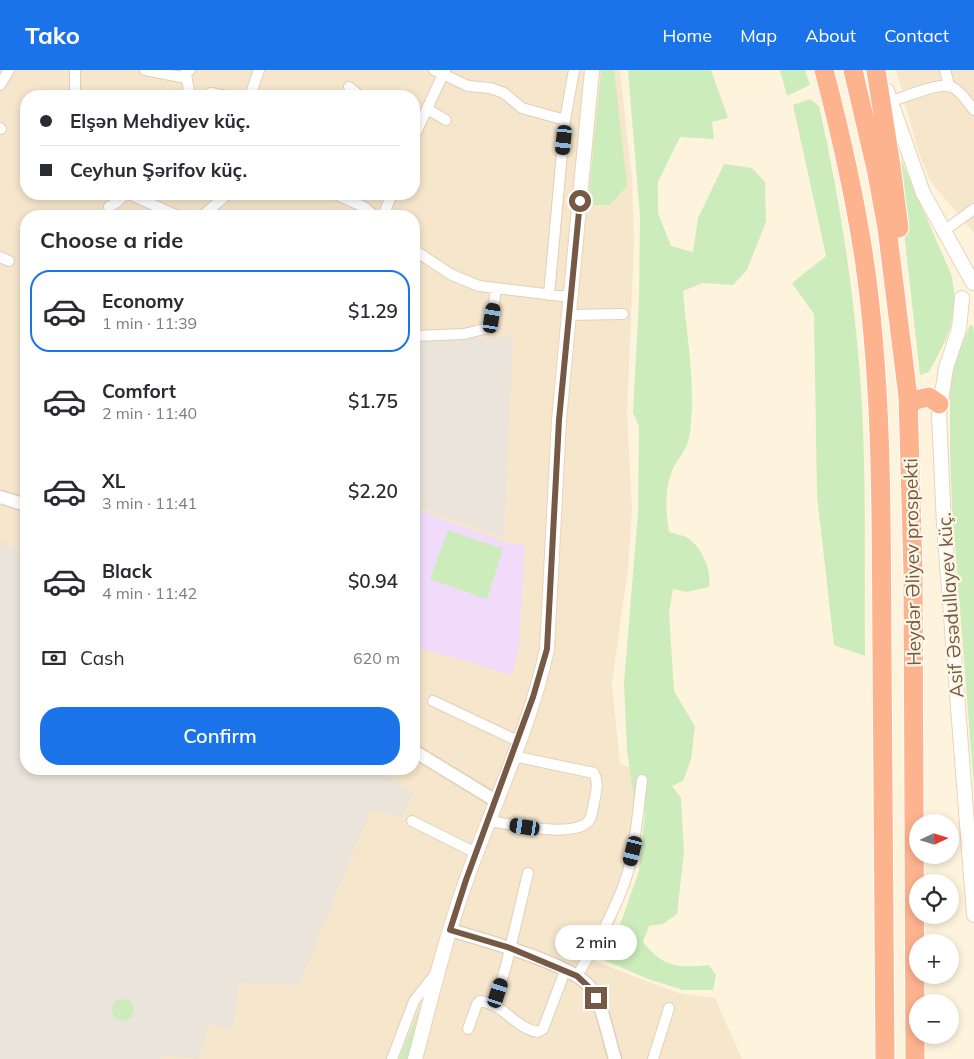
<!DOCTYPE html>
<meta charset="utf-8">
<style>
body{margin:0;font-family:Mulish,sans-serif;background:#f7f7f7;color:#2b2b33;height:100vh;display:flex;flex-direction:column;font-size:19px;white-space:nowrap}
*{box-sizing:border-box;margin:0}
p{font-size:16px;color:#7c7c81}
.icon{flex:none;width:28px;height:28px;fill:none;stroke:currentColor;stroke-width:2;stroke-linecap:round;stroke-linejoin:round}
.map{position:relative;flex:1;overflow:hidden}
.sheet{position:absolute;left:20px;top:140px;width:400px;height:565px;display:flex;flex-direction:column;background:#fff;border-radius:20px;box-shadow:0 2px 8px #0003}
.sheet>*{flex:none}
.guide{position:absolute;left:20px;top:20px;width:400px;height:110px;border-radius:20px;box-shadow:0 2px 8px #0003;display:grid;align-content:center;height:110px;padding:0 20px;background:#fff}
.needle{width:32px;rotate:86deg}
.tools{position:absolute;left:909px;top:744px;display:grid;gap:10px}
.tools a{display:grid;place-items:center;width:50px;height:50px;border-radius:50%;background:#fff;box-shadow:0 2px 8px #0003;font-size:25px}
.end{position:absolute;width:22px;height:22px;margin:-11px;border:6px solid #765944;background:#fff;box-shadow:0 0 0 2px #fff}
.from{border-radius:50%}
.bubble{position:absolute;height:35px;border-radius:18px;background:#fff;box-shadow:0 2px 8px #0003;font-size:16px;font-weight:600;line-height:35px;text-align:center}
.car{position:absolute;width:15px;height:30px;margin:-15px -8px;border-radius:6px;box-shadow:0 0 4px 1px #0007;background:linear-gradient(#222 24%,#8ab4d8 0 40%,#222 0 76%,#8ab4d8 0 86%,#222 0)}
.guide b{display:flex;align-items:center;gap:18px;height:48px;font-size:19px}
.guide b+b{border-top:1px solid #e1e1e2}
.guide i{width:12px;height:12px;background:#2b2b33}
ul{padding:0;list-style:none}
li{display:flex;align-items:center;gap:15px;height:82px;margin:0 10px 8px;padding:0 10px;border:2px solid transparent;border-radius:20px}
li div{flex:1}
li b{display:block;font-size:19px}
li em{font-style:normal;font-weight:600}
li.current{border-color:#1a73e8}
li>.icon{width:45px;height:45px;stroke-width:1.5}
h2{padding:0 20px;font-size:22px;line-height:60px}
.pay{display:flex;align-items:center;gap:12px;height:55px;padding:0 20px;font-size:19px}
.pay p{margin-inline-start:auto}
.cta{display:flex;gap:10px;margin-top:auto;padding:10px 20px}
.cta a{flex:1;height:58px;border-radius:20px;background:#1a73e8;color:#fff;font-size:20px;font-weight:600;line-height:58px;text-align:center}
header{display:flex;align-items:center;gap:30px;box-sizing:border-box;height:70px;padding:0 25px;background:#1a73e8;color:#fff}
header strong{font-size:24px}
nav{display:flex;gap:28px;margin-inline-start:auto;font-size:18px}
.map>svg:first-child{display:block}
</style>
<header>
<strong>Tako</strong>
<nav><a>Home</a><a>Map</a><a>About</a><a>Contact</a></nav>
</header>
<div class="map">
<svg width="974" height="989" viewBox="0 0 974 989">
<rect width="100%" height="100%" fill="#fef4de"/>
<path fill="#f6e6cc" fill-rule="evenodd" d="M0 0H620L632 109 634 173 627 342 632 439 628 497 612 614 620 694 649 702 633 801 612 861 596 892 678 923 715 928 742 989H0ZM26 26H414V124H26ZM26 146H414V699H26Z
M896 0H974V163L930 111 918 81Z"/>
<path fill="#ebe4db" d="M513 266 504 468 414 435V271Z
M0 470 26 485V699H375L413 722 402 748 371 739 299 915 239 913 233 961 209 954 199 989 162 985 161 989H0Z"/>
<path fill="#f1dbfa" d="M414 438 507 473 525 475 519 577 512 605 414 576Z"/>
<path fill="#cdecbc" d="M601 0H614L627 116 610 135H588Z
M628 0H711L728 48 712 52 714 69 680 67 658 112V143L671 176 693 182 698 148 724 94 752 98 765 112 766 152 747 200 733 215 703 213 683 221C687 267 696 317 690 363 687 382 678 387 672 401 664 421 666 442 669 462 675 464 683 465 688 468 702 478 712 500 709 517L687 522 673 519 669 542 674 621 695 656 691 690 683 711 672 716 681 728 684 783 677 844 663 854 649 856 643 872C664 898 678 898 709 895L716 905 713 920H683L648 909 602 889 616 866 639 801 645 742 633 722 627 681 624 613 638 443 639 356 633 343 639 228 640 147Z
M780 0H805L810 15 787 26Z
M810 29 819 36C839 125 853 214 860 305 867 398 864 493 865 586L834 575 817 426 814 244 792 213 826 186 793 35Z
M894 73 951 204C961 245 948 267 929 302L920 305Z
M970 255 973 256 974 263V718L952 437 950 380V319L955 290Z
M448 460 503 479 487 529 430 509Z
M112 940a11 11 0 1 1 22 0a11 11 0 1 1-22 0Z
M422 932 409 989H399Z"/>
<g fill="none" stroke-linecap="round" stroke-linejoin="round">
<defs>
<path id="minor" d="M145 0 181 7 190 0
M434 0 468 16 490 18 504 23 522 38 565 50
M945 0 949 15
M186 5 190 26
M0 15 9 0
M349 17 360 26
M75 21V0
M211 23 226 26
M250 26 259 0
M890 32C902 28 941 11 952 17 961 21 968 33 974 40
M427 39 446 50
M0 58 1 59
M414 67 445 0
M129 124 178 146
M335 124 364 137 375 146
M109 137 117 132 125 124
M202 146 228 124
M383 146 392 124
M942 162 974 139
M414 180 452 205 479 216 570 227
M0 187 9 191
M549 225 565 50 574 0
M568 245 623 244
M414 266 464 264 484 259 492 248 496 218
M433 631 518 671
M412 751 476 783
M489 751C510 754 578 770 590 749 592 745 593 738 594 733 596 722 599 714 594 703L513 686
M577 906C596 873 617 839 628 802 636 772 638 741 642 710
M494 935 506 896 528 803
M468 959 477 934 480 931C504 934 516 959 538 962L543 959 565 901
M392 989 414 931 437 902
M653 989 669 938"/>
<path id="tertiary" d="M0 427 26 435
M414 681 496 731
M450 860C480 869 578 895 592 920 604 940 608 967 615 989"/>
<path id="secondary" d="M887 21 923 123 973 213
M962 228 959 259 946 298 939 344 944 455 974 845
M415 989C431 929 445 869 466 811 493 734 530 659 547 579L559 350 592 0"/>
<path id="motorway" d="M824 0C842 69 858 139 867 210 883 334 881 460 882 584 883 719 884 854 885 989
M853 0 877 103 887 158 908 327 913 501 915 989
M876 0 891 96 899 158
M909 336 915 330 929 327 939 334"/>
</defs>
<use href="#minor" stroke="#e2cfba" stroke-width="12"/>
<use href="#tertiary" stroke="#e2cfba" stroke-width="15"/>
<use href="#secondary" stroke="#ead3b9" stroke-width="16"/>
<use href="#motorway" stroke="#fff" stroke-width="21"/>
<use href="#minor" stroke="#fff" stroke-width="10"/>
<use href="#tertiary" stroke="#fff" stroke-width="12"/>
<use href="#secondary" stroke="#fff" stroke-width="14"/>
<use href="#motorway" stroke="#feb38f" stroke-width="19"/>
</g>
<g fill="none" stroke-linecap="round" stroke-linejoin="round">
<path stroke="#765944" stroke-width="6" d="M580 131 559 350 547 579 533 627 466 810 450 860 510 878 577 906 592 920 596 928"/>
</g>
<g text-anchor="middle" dominant-baseline="central" stroke-width="4.5" stroke-linejoin="round" paint-order="stroke">
<g font-size="19" fill="#765944" stroke="#fff7e6">
<text transform="translate(912 492) rotate(-91)">Heydər Əliyev prospekti</text>
<text transform="translate(950 535) rotate(-94)">Asif Əsədullayev küç.</text>
</g>
</g>
</svg>
<div class="tools">
<a><svg class="needle" viewBox="-14 -14 28 28"><path d="M0-13l5 13h-10z" fill="#e53935"/><path d="M0 13l5-13h-10z" fill="#7c7c81"/></svg></a>
<a><svg class="icon" aria-label="locate" viewBox="0 0 24 24"><circle cx="12" cy="12" r="6"/><path d="M12 2v4M12 18v4M2 12h4M18 12h4"/></svg></a>
<a>+</a>
<a>−</a>
</div>
<i class="end from" style="left:580px;top:131px"></i>
<i class="end" style="left:596px;top:928px"></i>
<div class="bubble" style="left:555px;top:855px;width:82px">2 min</div>
<i class="car" style="left:564px;top:70px;rotate:186deg"></i>
<i class="car" style="left:492px;top:248px;rotate:9deg"></i>
<i class="car" style="left:525px;top:757px;rotate:279deg"></i>
<i class="car" style="left:633px;top:781px;rotate:194deg"></i>
<i class="car" style="left:498px;top:923px;rotate:18deg"></i>
<div class="guide">
<b><i class="from"></i>Elşən Mehdiyev küç.</b>
<b><i></i>Ceyhun Şərifov küç.</b>
</div>
<section class="sheet">
<h2>Choose a ride</h2>
<ul>
<li class="current"><svg class="icon" aria-label="car" viewBox="0 0 24 24"><path d="M5 17H2v-5l4-1 3-4h7l3 4 3 1v5h-3M9 17h6M6 11h13"/><circle cx="7" cy="17" r="2"/><circle cx="17" cy="17" r="2"/></svg><div><b>Economy</b><p>1 min · 11:39</p></div><em>$1.29</em></li>
<li><svg class="icon" aria-label="car" viewBox="0 0 24 24"><path d="M5 17H2v-5l4-1 3-4h7l3 4 3 1v5h-3M9 17h6M6 11h13"/><circle cx="7" cy="17" r="2"/><circle cx="17" cy="17" r="2"/></svg><div><b>Comfort</b><p>2 min · 11:40</p></div><em>$1.75</em></li>
<li><svg class="icon" aria-label="car" viewBox="0 0 24 24"><path d="M5 17H2v-5l4-1 3-4h7l3 4 3 1v5h-3M9 17h6M6 11h13"/><circle cx="7" cy="17" r="2"/><circle cx="17" cy="17" r="2"/></svg><div><b>XL</b><p>3 min · 11:41</p></div><em>$2.20</em></li>
<li><svg class="icon" aria-label="car" viewBox="0 0 24 24"><path d="M5 17H2v-5l4-1 3-4h7l3 4 3 1v5h-3M9 17h6M6 11h13"/><circle cx="7" cy="17" r="2"/><circle cx="17" cy="17" r="2"/></svg><div><b>Black</b><p>4 min · 11:42</p></div><em>$0.94</em></li>
</ul>
<div class="pay"><svg class="icon" aria-label="cash" viewBox="0 0 24 24"><path d="M3 7h18v10H3z"/><circle cx="12" cy="12" r="2"/></svg>Cash<p>620 m</p></div>
<div class="cta"><a>Confirm</a></div>
</section>
</div>
